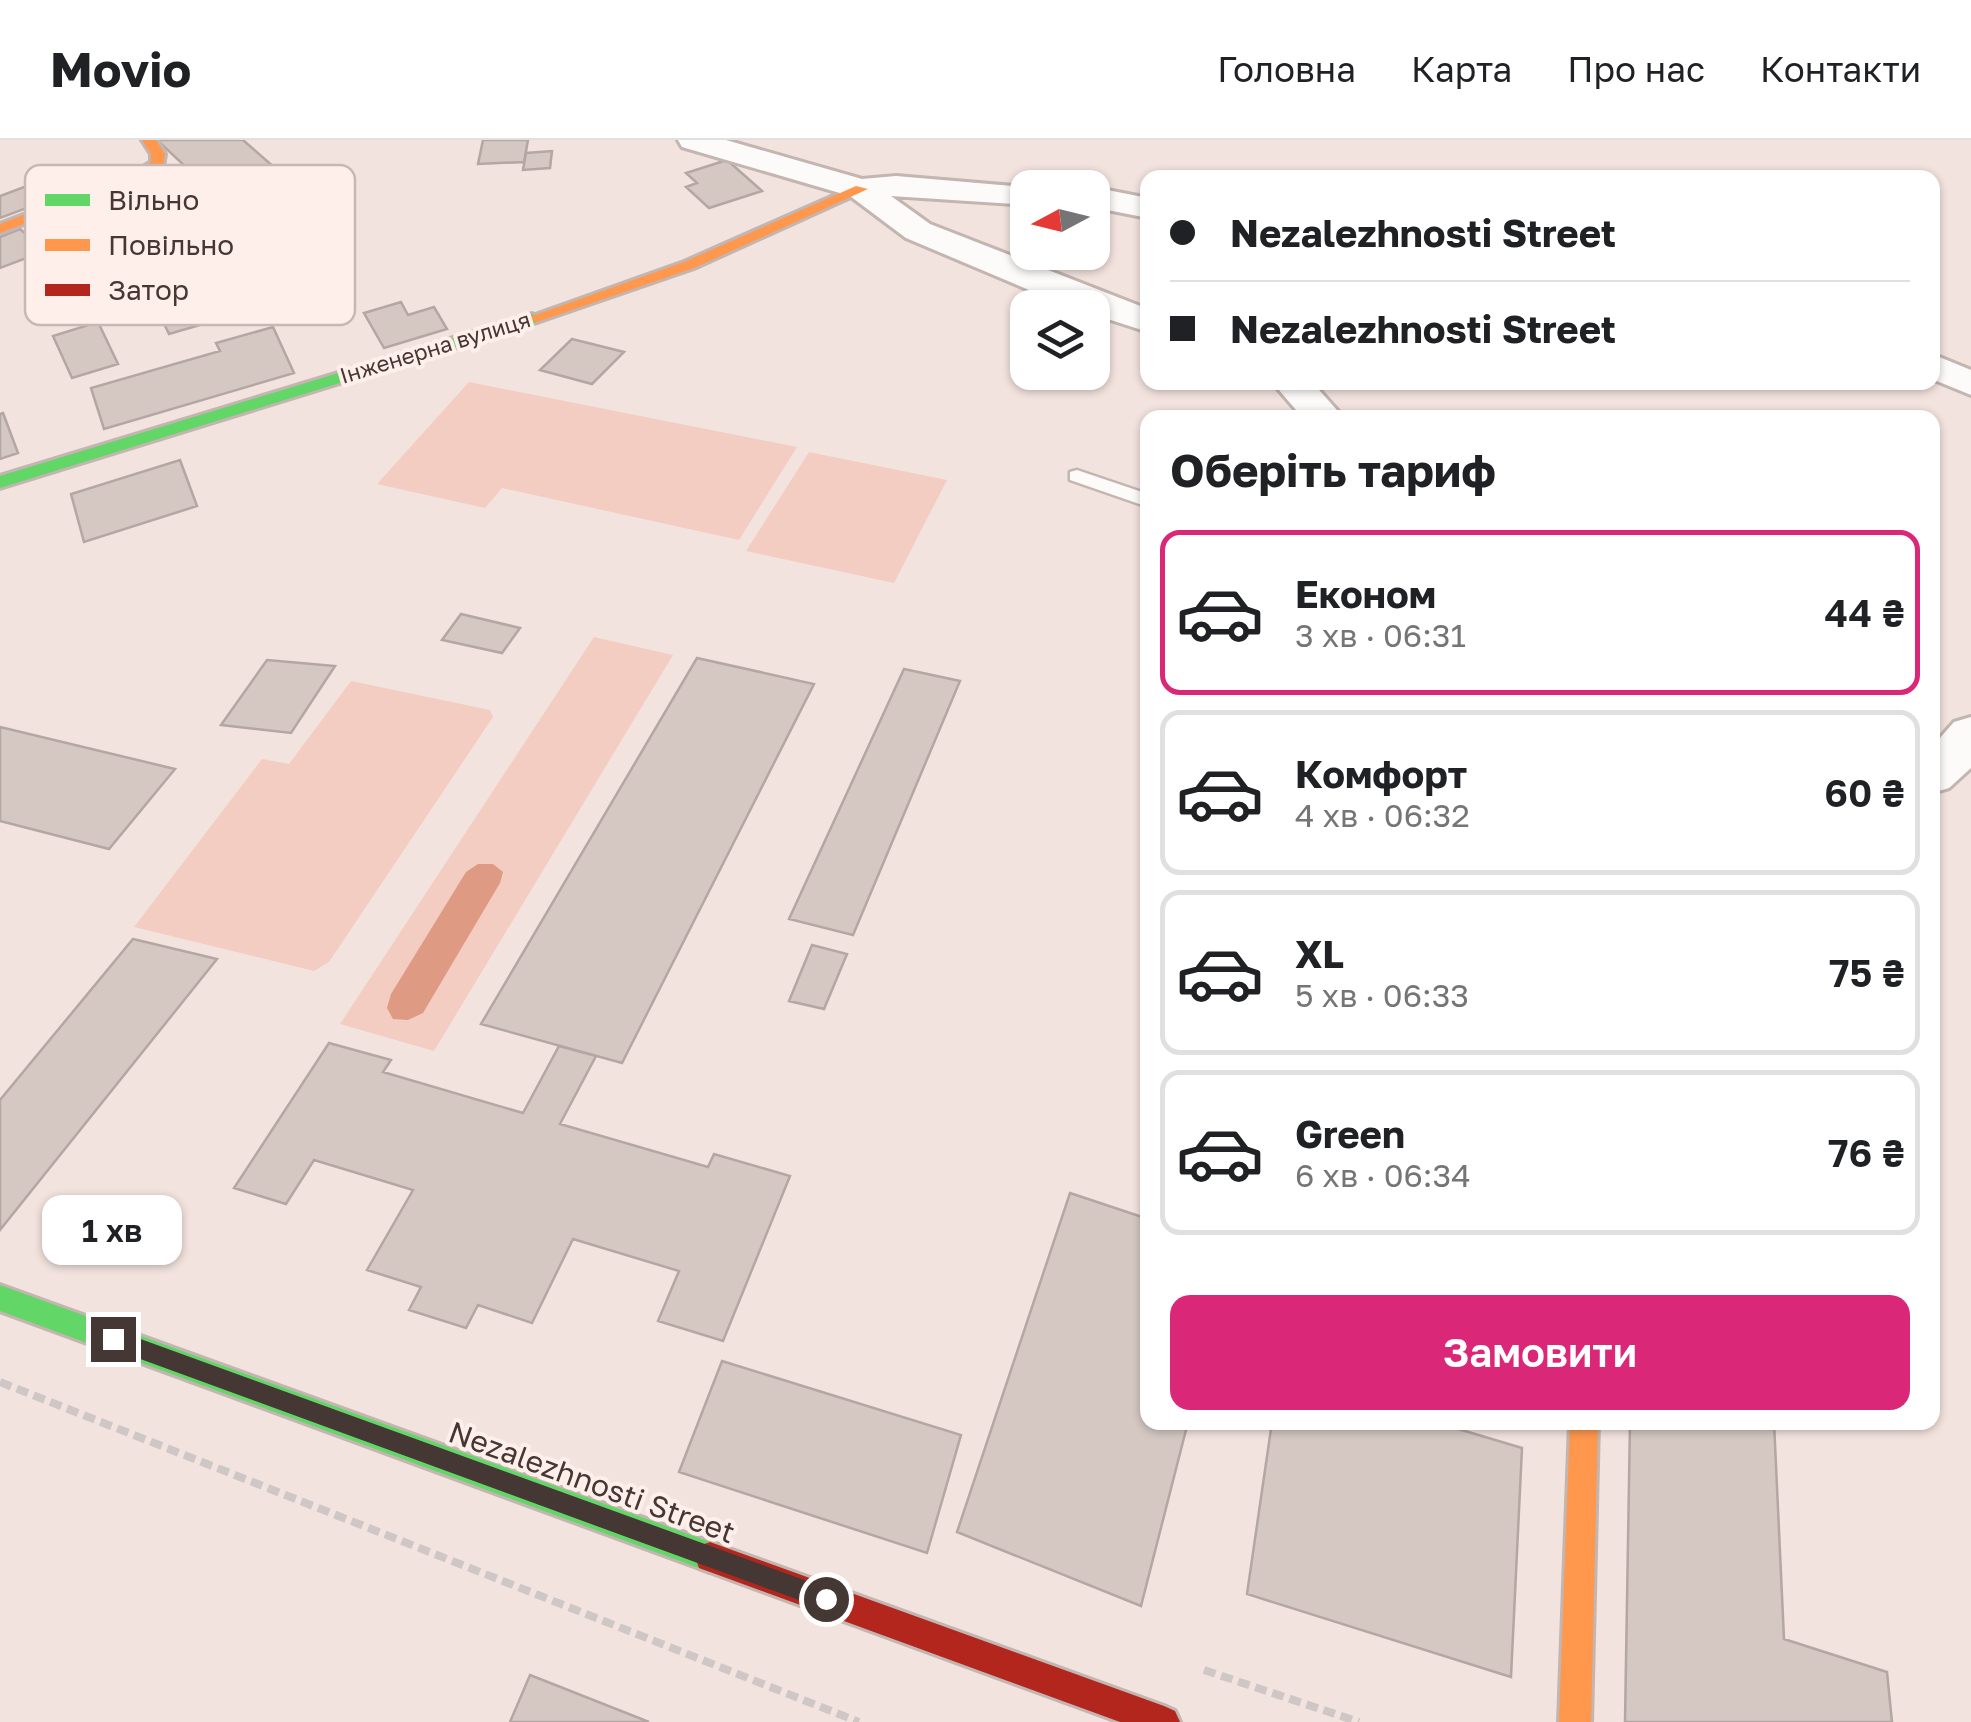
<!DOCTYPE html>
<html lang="uk">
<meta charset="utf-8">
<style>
body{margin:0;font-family:"Golos Text",sans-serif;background:#f2f2f2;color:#202124;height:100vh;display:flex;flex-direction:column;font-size:38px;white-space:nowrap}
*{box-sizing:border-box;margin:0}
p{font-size:32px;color:#757577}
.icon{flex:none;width:55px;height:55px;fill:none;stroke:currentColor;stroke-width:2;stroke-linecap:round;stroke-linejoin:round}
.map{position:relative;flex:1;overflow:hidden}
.sheet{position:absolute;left:1140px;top:270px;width:800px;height:1020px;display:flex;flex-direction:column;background:#fff;border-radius:20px;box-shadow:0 2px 8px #0004}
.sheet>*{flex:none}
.guide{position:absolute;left:1140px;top:30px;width:800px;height:220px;border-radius:20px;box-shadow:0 2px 8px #0004;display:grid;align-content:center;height:220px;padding:0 30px;background:#fff}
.needle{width:65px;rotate:263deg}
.tools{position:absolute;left:1010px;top:30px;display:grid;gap:20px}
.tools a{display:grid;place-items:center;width:100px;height:100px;border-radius:20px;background:#fff;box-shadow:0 2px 8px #0004;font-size:50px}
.end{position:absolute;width:45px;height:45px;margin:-22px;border:12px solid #453733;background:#fff;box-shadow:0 0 0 5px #fff}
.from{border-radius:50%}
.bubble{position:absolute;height:70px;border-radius:20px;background:#fff;box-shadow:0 2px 8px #0004;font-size:32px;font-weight:600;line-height:70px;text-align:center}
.guide b{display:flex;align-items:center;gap:35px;height:95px;font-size:38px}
.guide b+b{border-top:2px solid #e0e0e0}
.guide i{width:25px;height:25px;background:#202124}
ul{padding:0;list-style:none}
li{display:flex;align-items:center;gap:30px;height:165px;margin:0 20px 15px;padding:0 10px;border:5px solid #e0e0e0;border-radius:20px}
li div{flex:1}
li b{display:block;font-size:38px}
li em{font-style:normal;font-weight:600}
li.selected{border-color:#db2777}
li>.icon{width:90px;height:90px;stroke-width:1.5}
h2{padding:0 30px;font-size:45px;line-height:120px}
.cta{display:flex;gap:20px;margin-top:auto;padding:20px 30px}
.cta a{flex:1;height:115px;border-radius:20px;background:#db2777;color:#fff;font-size:40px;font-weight:600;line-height:115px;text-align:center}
header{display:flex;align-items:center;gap:60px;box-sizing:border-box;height:140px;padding:0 50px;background:#fff;border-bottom:2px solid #e0e0e0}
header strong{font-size:48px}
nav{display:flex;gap:55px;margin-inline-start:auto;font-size:35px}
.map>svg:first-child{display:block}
</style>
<header>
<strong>Movio</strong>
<nav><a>Головна</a><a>Карта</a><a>Про нас</a><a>Контакти</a></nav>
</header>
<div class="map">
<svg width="1971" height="1582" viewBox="0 0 1971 1582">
<rect width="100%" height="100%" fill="#f3e3de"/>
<path fill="#f3cdc1" d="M469 242 797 307 739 400 502 348 485 368 377 344Z
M809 312 947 340 894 443 746 411Z
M594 497 673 515 434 911 340 884Z
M351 541 490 570 493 577 329 822 314 831 134 787 262 619 289 624Z"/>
<path fill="#df9a84" d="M478 724H493L503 732 500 743 423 873 408 880 393 879 387 868 391 854 466 732Z"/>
<path fill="#d5c8c3" stroke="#b4a6a3" stroke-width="2.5" d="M157 0H243L283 35 219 58Z
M483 0H528L524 22 478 24Z
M552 11 550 28 523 30 526 13Z
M727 20 762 51 709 68 686 47 697 43 686 33Z
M51 37 69 52 0 78V56Z
M20 89 45 111 0 128V97Z
M248 150 258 168 169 194 160 175Z
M401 162 408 175 434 167 447 189 384 208 364 173Z
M98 182 118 224 72 238 53 196Z
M273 187 294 233 104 289 91 248 220 211 216 203Z
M572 199 624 212 592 244 540 230Z
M3 273 18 313 0 319V274Z
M180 320 197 366 84 402 71 354Z
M461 474 520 488 502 513 442 500Z
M697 518 814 544 622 923 481 884Z
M267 520 335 526 291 593 221 585Z
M904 529 960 541 853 795 789 779Z
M0 587 175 629 109 709 0 681Z
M133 799 217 819 0 1090V960Z
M812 805 847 814 824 869 789 861Z
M329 903 391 920 383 932 523 973 559 906 596 916 560 984 708 1027 714 1014 790 1036 723 1201 658 1181 679 1131 573 1099 532 1183 478 1165 466 1188 409 1170 421 1147 367 1130 413 1050 314 1020 286 1064 234 1048Z
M1070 1053 1148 1079V1282H1188L1141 1466 957 1392Z
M722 1221 961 1295 927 1413 679 1332Z
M1272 1282H1435L1522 1308 1511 1537 1247 1454Z
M1630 1282H1774L1784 1499 1887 1532 1892 1582H1625Z
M530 1535 649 1582H510Z"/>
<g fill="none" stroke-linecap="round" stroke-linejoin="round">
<defs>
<path id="lane" d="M1077 330 1148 354V367L1070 340V332Z"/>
<path id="street" d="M678 0H726L862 39 896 36 1037 48H1028V65L891 56 930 84 1148 169V192L1092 174V168H1072L906 98 850 56 682 7Z
M1092 47 1148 58V78L1092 67Z
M1932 214 1971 230V255L1932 239Z
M1272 242H1312L1344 278H1303Z
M1971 577V628L1949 648 1932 653V607L1954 582Z"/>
<path id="fast" d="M532 174 540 179 537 182 0 348V336Z
M0 1145 710 1402 721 1406 725 1417 721 1428 710 1432 0 1171Z"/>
<path id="slow" d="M142 0H156L165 14 163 27 145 38 0 93V84L135 32 151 22V14Z
M856 46 868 49 694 128 537 182 524 179 684 122Z
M1570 1282H1598L1591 1582H1559Z"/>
<path id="jam" d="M710 1402 1164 1566 1175 1571 1180 1582H1120L710 1432 699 1428 695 1417 699 1406Z"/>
</defs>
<use href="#lane" stroke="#c3b5b0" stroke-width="5"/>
<use href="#street" stroke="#c3b5b0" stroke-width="6"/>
<use href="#fast" stroke="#c3b5b0" stroke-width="6"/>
<use href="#slow" stroke="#c3b5b0" stroke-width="6"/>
<use href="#jam" stroke="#c3b5b0" stroke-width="6"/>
<path stroke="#cec7c5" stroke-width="8" stroke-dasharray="12 6" stroke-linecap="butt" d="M0 1242 859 1582
M1204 1530 1359 1582"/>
<use href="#lane" fill="#fdfbfa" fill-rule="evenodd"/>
<use href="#street" fill="#fdfbfa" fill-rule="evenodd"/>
<use href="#fast" fill="#63d668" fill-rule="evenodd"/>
<use href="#slow" fill="#ff974d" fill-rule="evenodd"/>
<use href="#jam" fill="#b3261e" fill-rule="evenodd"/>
</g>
<path fill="#453733" d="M113 1189 826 1448 834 1451 837 1459 834 1467 826 1470 113 1209 103 1199Z"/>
<g text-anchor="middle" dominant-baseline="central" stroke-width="8" stroke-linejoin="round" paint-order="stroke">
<g font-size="22" fill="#453733" stroke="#feefea">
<text transform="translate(435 207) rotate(-17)">Інженерна вулиця</text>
</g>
<g font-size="30" fill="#453733" stroke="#feefea">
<text transform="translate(592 1342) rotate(20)">Nezalezhnosti Street</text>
</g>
</g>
<rect x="25" y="25" width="330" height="160" rx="15" fill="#feefea" stroke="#c6b8b3" stroke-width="2.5"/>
<rect x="45" y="54" width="45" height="12" fill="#63d668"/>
<rect x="45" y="99" width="45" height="12" fill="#ff974d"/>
<rect x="45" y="144" width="45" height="12" fill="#b3261e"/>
<g font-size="28" fill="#453733">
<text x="108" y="70">Вільно</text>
<text x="108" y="115">Повільно</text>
<text x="108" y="160">Затор</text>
</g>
</svg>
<div class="tools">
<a><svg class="needle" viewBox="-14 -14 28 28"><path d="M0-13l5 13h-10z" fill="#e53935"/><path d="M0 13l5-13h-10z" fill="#757577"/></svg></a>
<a><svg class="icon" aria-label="layers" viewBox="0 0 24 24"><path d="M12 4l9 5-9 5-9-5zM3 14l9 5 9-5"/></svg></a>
</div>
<i class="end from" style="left:826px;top:1459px"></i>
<i class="end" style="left:113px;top:1199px"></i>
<div class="bubble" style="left:42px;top:1055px;width:140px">1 хв</div>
<div class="guide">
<b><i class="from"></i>Nezalezhnosti Street</b>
<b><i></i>Nezalezhnosti Street</b>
</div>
<section class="sheet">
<h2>Оберіть тариф</h2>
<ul>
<li class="selected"><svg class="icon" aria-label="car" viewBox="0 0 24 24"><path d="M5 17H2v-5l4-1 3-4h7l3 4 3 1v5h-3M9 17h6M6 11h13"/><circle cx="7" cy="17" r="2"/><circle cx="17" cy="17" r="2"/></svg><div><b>Економ</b><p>3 хв · 06:31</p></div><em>44 ₴</em></li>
<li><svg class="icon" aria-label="car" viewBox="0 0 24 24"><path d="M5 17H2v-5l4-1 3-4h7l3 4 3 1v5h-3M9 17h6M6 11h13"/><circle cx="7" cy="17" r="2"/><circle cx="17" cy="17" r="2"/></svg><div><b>Комфорт</b><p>4 хв · 06:32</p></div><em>60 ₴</em></li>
<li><svg class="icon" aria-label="car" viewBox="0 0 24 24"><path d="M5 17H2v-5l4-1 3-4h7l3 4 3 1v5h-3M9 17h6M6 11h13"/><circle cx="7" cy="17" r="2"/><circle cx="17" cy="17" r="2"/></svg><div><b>XL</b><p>5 хв · 06:33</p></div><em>75 ₴</em></li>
<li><svg class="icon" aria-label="car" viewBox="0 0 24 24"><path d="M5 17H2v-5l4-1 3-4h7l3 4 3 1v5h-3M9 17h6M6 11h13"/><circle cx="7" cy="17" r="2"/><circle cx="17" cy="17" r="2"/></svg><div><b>Green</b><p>6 хв · 06:34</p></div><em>76 ₴</em></li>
</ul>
<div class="cta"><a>Замовити</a></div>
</section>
</div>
